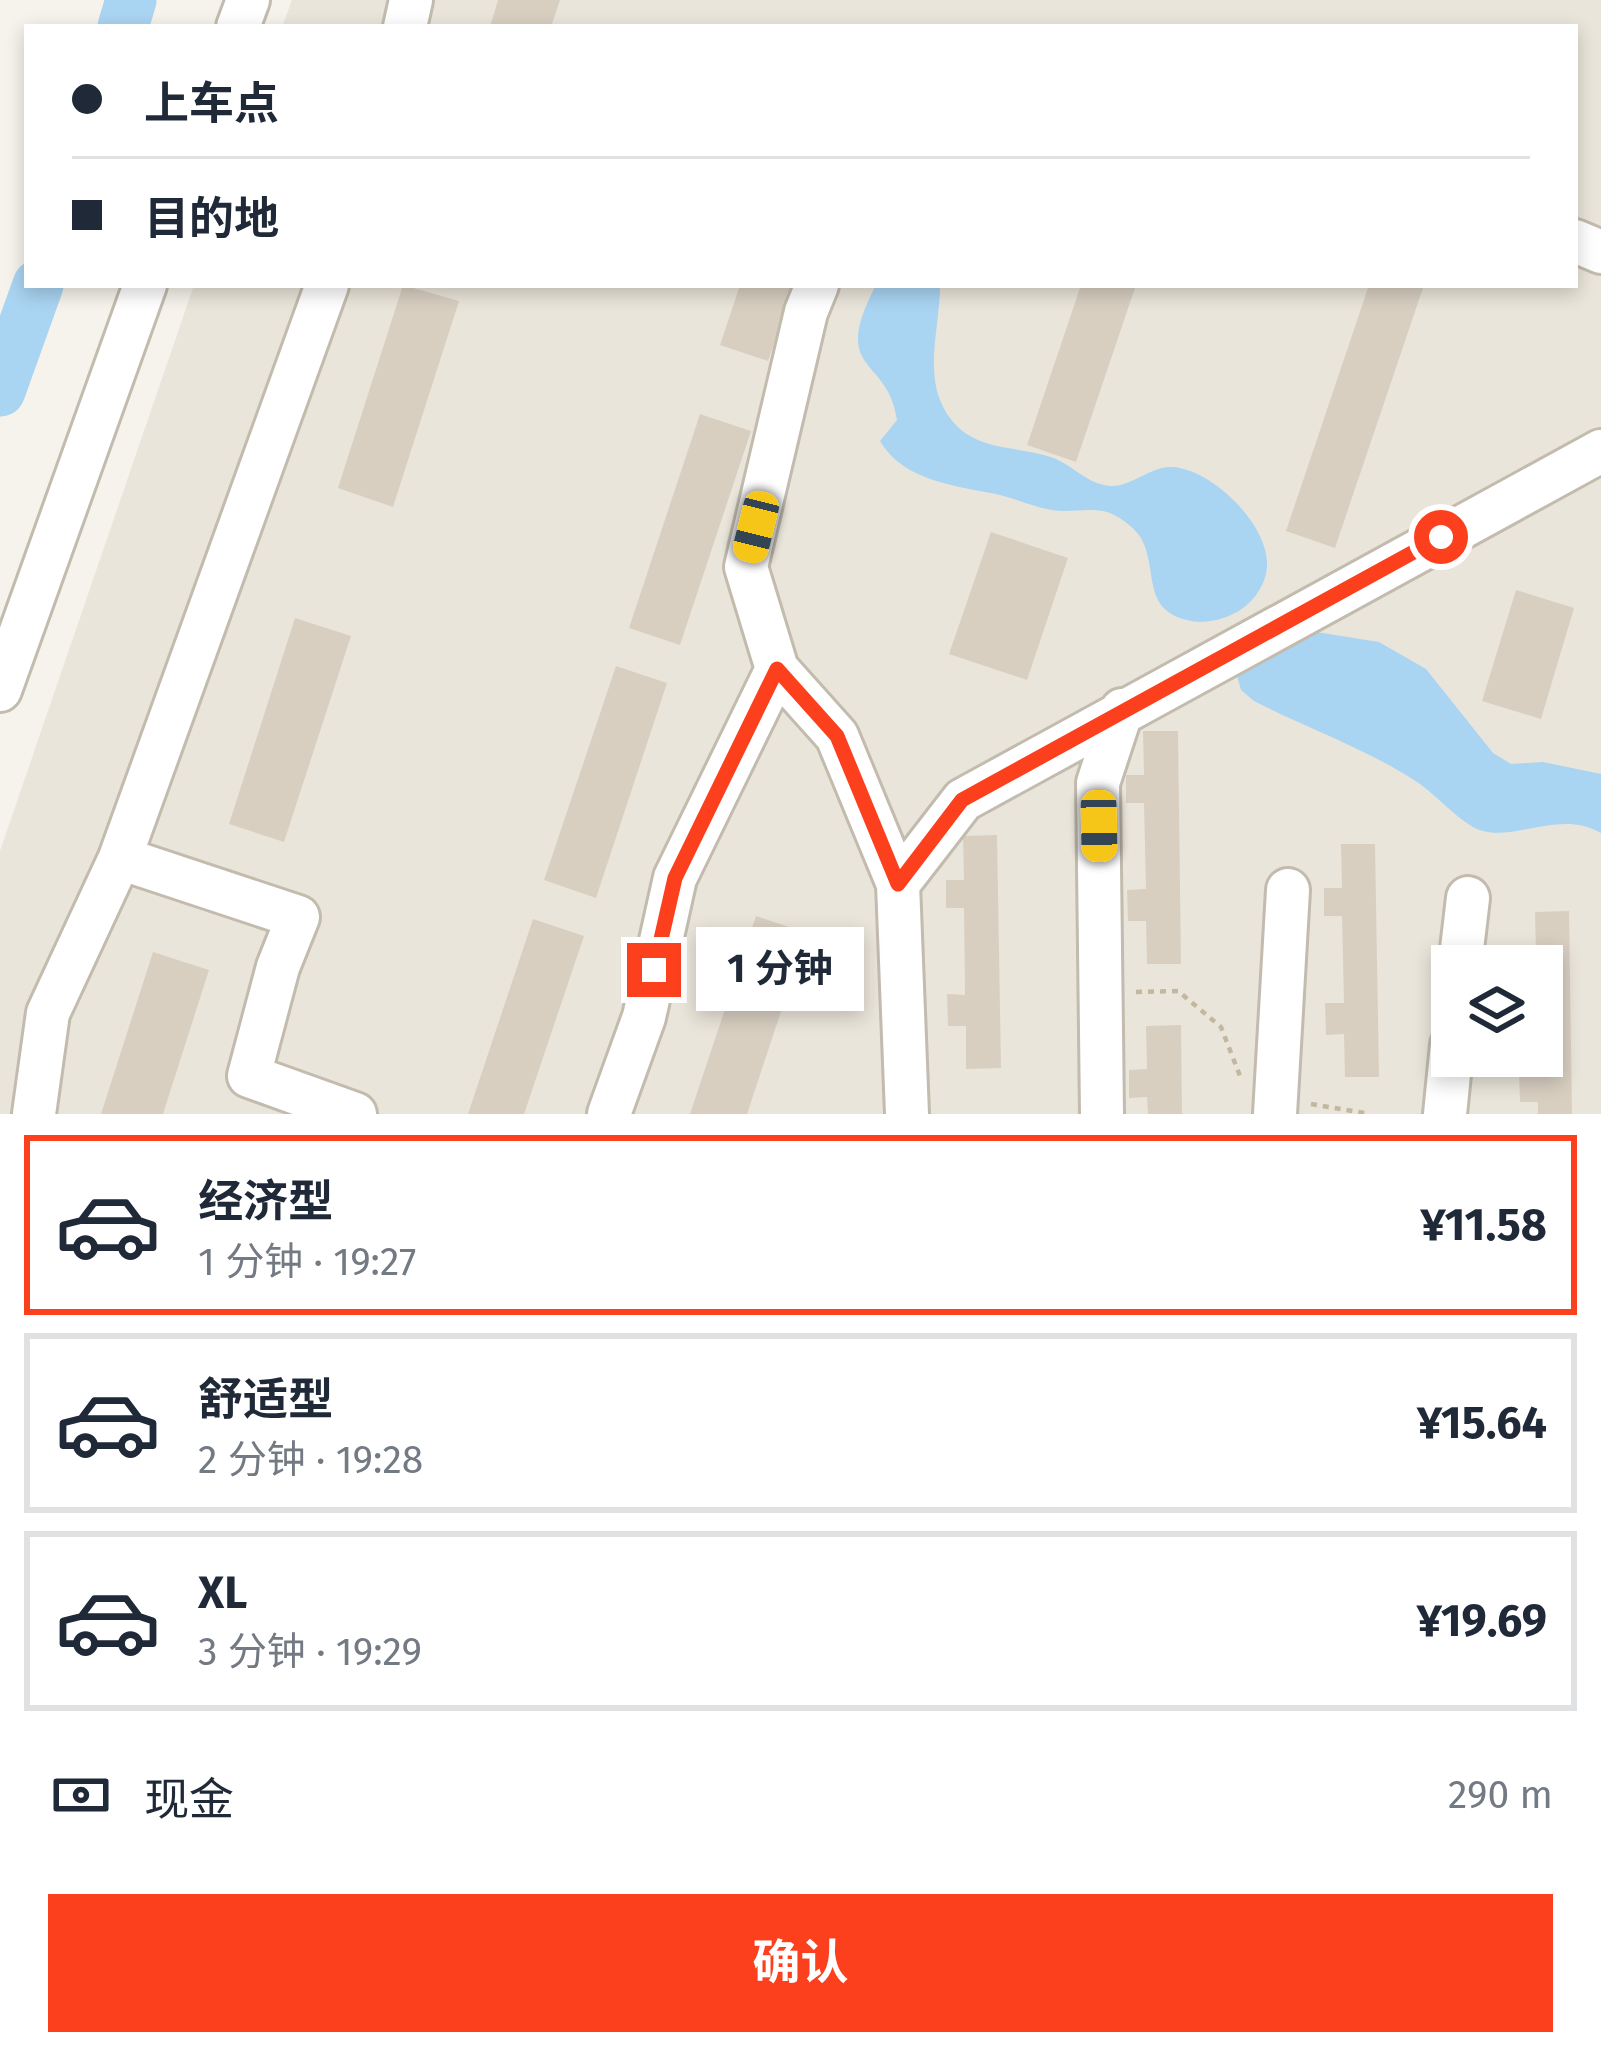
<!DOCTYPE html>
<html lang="zh">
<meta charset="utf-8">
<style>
body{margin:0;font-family:"Fira Sans","Noto Sans SC",sans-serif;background:#f2f2f3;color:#1f2937;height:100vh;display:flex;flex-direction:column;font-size:45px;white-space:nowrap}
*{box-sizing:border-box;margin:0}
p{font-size:39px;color:#747a83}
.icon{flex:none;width:66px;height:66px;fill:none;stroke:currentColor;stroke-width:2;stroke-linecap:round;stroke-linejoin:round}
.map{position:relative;height:1114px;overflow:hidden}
.sheet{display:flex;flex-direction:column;background:#fff;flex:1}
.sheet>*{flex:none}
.guide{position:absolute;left:24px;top:24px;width:1554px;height:264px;border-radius:0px;box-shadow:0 6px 18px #0003;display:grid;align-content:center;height:264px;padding:0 48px;background:#fff}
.tools{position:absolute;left:1431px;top:945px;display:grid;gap:24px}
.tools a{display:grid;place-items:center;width:132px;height:132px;border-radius:0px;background:#fff;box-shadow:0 6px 18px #0003;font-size:60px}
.end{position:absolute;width:54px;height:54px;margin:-27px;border:15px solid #fc3f1d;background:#fff;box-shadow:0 0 0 6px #fff}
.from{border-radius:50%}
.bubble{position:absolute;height:84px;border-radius:0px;background:#fff;box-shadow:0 6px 18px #0003;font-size:39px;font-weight:700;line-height:84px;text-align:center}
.car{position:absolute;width:36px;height:72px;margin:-36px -18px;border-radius:15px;box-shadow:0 0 9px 3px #0007;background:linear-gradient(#f5c518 24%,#345 0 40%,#f5c518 0 76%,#345 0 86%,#f5c518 0)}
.guide b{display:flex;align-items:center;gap:42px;height:114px;font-size:45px}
.guide b+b{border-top:3px solid #e0e1e3}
.guide i{width:30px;height:30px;background:#1f2937}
ul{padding:21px 0 0;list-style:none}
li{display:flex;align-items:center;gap:36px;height:180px;margin:0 24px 18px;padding:0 24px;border:6px solid #e0e1e3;border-radius:0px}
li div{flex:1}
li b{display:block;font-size:45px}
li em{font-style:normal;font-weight:700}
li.on{border-color:#fc3f1d}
li>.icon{width:108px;height:108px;stroke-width:1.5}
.pay{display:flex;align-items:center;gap:30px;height:132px;padding:0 48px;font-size:45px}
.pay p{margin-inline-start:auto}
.cta{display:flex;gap:24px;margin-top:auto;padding:24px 48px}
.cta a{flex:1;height:138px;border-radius:0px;background:#fc3f1d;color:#fff;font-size:48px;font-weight:700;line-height:138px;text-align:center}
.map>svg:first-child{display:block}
</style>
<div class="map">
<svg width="1601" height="1114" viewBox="0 0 1601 1114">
<rect width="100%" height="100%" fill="#f6f3ec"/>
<path fill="#eae5da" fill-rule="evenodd" d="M292 0H1601V1114H0V851L194 285H1575V27H282ZM1452 966H1542V1056H1452Z"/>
<path fill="#a9d4f2" d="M876 285H940C940 333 919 384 955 424 980 452 1024 446 1056 459 1072 466 1087 482 1104 485 1129 491 1149 465 1173 467 1213 470 1269 525 1267 566 1266 587 1250 607 1231 615 1218 621 1201 624 1187 620 1142 609 1158 572 1142 540 1136 528 1119 516 1107 512 1090 507 1069 513 1052 510 1034 507 1017 499 1000 495 958 486 904 482 880 441L897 420C888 355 829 375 876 285Z
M1310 631 1379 642 1426 669 1493 753 1511 764 1543 762 1601 774V833C1557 807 1509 847 1473 827 1452 815 1435 793 1414 780 1364 748 1307 728 1254 701L1241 690 1237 676Z"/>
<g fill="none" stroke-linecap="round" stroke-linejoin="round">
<path stroke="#a9d4f2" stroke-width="51" d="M123 27 131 0
M0 391 38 285"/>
</g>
<path fill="#d8cfc1" d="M498 0H560L551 27H490Z
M403 285 459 301 393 507 338 488Z
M740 285H794L768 361 720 345Z
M1081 285H1136L1076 462 1027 445Z
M1369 285H1424L1335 548 1286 531Z
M700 414 751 431 680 645 629 628Z
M991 532 1068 558 1027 680 949 654Z
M1516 590 1574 608 1541 719 1482 701Z
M295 618 351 636 284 842 229 824Z
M616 666 667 683 596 898 544 880Z
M1143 731H1178L1181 964H1147L1146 921H1128L1127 890 1146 889 1144 803H1126V775H1144Z
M997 835 1001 1068 966 1069V1026H948L947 994 965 995 964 908H946V880H964L963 836Z
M1341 844H1375L1379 1077H1345L1344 1034 1326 1035 1325 1003H1344L1342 916H1324V888H1342Z
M1569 911 1572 1114H1538V1102H1520L1519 1071 1537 1070V1056H1542V966H1518V956H1536L1535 912Z
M756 916 807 933 747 1114H690Z
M533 919 584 936 524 1114H468Z
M153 952 209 970 163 1114H101Z
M1181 1025 1182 1114H1148L1147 1097 1129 1098V1070L1147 1069 1146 1026Z"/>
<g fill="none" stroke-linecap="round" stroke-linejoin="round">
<defs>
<path id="minor" d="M238 27 248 0
M405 27 411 0
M1575 241 1601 252
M817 285 806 312 746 567 777 669 837 736 898 884 907 1114
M0 690 145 285
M120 858 298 917 278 967 249 1076 355 1114
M898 884 963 800 1601 451
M1460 966 1468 898
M34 1114 48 1013 120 858 327 285
M609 1114 644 1017 675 878 777 669
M1102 1114 1098 783 1122 710
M1275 1114 1288 890
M1445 1114 1452 1045"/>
</defs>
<use href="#minor" stroke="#c2bbae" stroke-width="48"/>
<path stroke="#c4b79f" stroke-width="4.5" stroke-dasharray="6 6" stroke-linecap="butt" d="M1136 992 1178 991 1221 1027 1240 1076
M1311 1104 1370 1114"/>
<use href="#minor" stroke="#fff" stroke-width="42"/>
</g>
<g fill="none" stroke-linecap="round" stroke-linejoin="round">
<path stroke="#fc3f1d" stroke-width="15" d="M654 970 675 878 777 669 837 736 898 884 962 800 1441 537"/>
</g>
</svg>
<div class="tools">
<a><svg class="icon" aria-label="layers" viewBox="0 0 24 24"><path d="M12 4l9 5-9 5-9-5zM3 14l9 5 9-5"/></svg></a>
</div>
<i class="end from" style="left:1441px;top:537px"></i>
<i class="end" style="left:654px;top:970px"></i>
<div class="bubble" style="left:696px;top:927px;width:168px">1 分钟</div>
<i class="car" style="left:756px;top:527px;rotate:194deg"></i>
<i class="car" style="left:1099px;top:826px;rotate:179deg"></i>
<div class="guide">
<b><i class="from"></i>上车点</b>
<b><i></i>目的地</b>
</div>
</div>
<section class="sheet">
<ul>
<li class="on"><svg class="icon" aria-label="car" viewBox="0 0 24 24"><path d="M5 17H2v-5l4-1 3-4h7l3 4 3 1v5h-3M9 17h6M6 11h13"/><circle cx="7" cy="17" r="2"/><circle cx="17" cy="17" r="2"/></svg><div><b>经济型</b><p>1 分钟 · 19:27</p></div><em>¥11.58</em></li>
<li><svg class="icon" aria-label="car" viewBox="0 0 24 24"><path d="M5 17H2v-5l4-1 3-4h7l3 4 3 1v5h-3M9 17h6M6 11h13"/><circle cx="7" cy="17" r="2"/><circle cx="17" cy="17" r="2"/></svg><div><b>舒适型</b><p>2 分钟 · 19:28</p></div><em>¥15.64</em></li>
<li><svg class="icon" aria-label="car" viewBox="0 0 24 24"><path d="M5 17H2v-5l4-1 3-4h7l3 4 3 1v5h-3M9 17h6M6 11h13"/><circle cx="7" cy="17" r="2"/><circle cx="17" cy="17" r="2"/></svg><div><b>XL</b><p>3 分钟 · 19:29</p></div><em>¥19.69</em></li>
</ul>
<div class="pay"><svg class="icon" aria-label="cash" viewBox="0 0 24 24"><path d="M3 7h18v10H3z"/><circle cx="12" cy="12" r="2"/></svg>现金<p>290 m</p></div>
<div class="cta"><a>确认</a></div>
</section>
